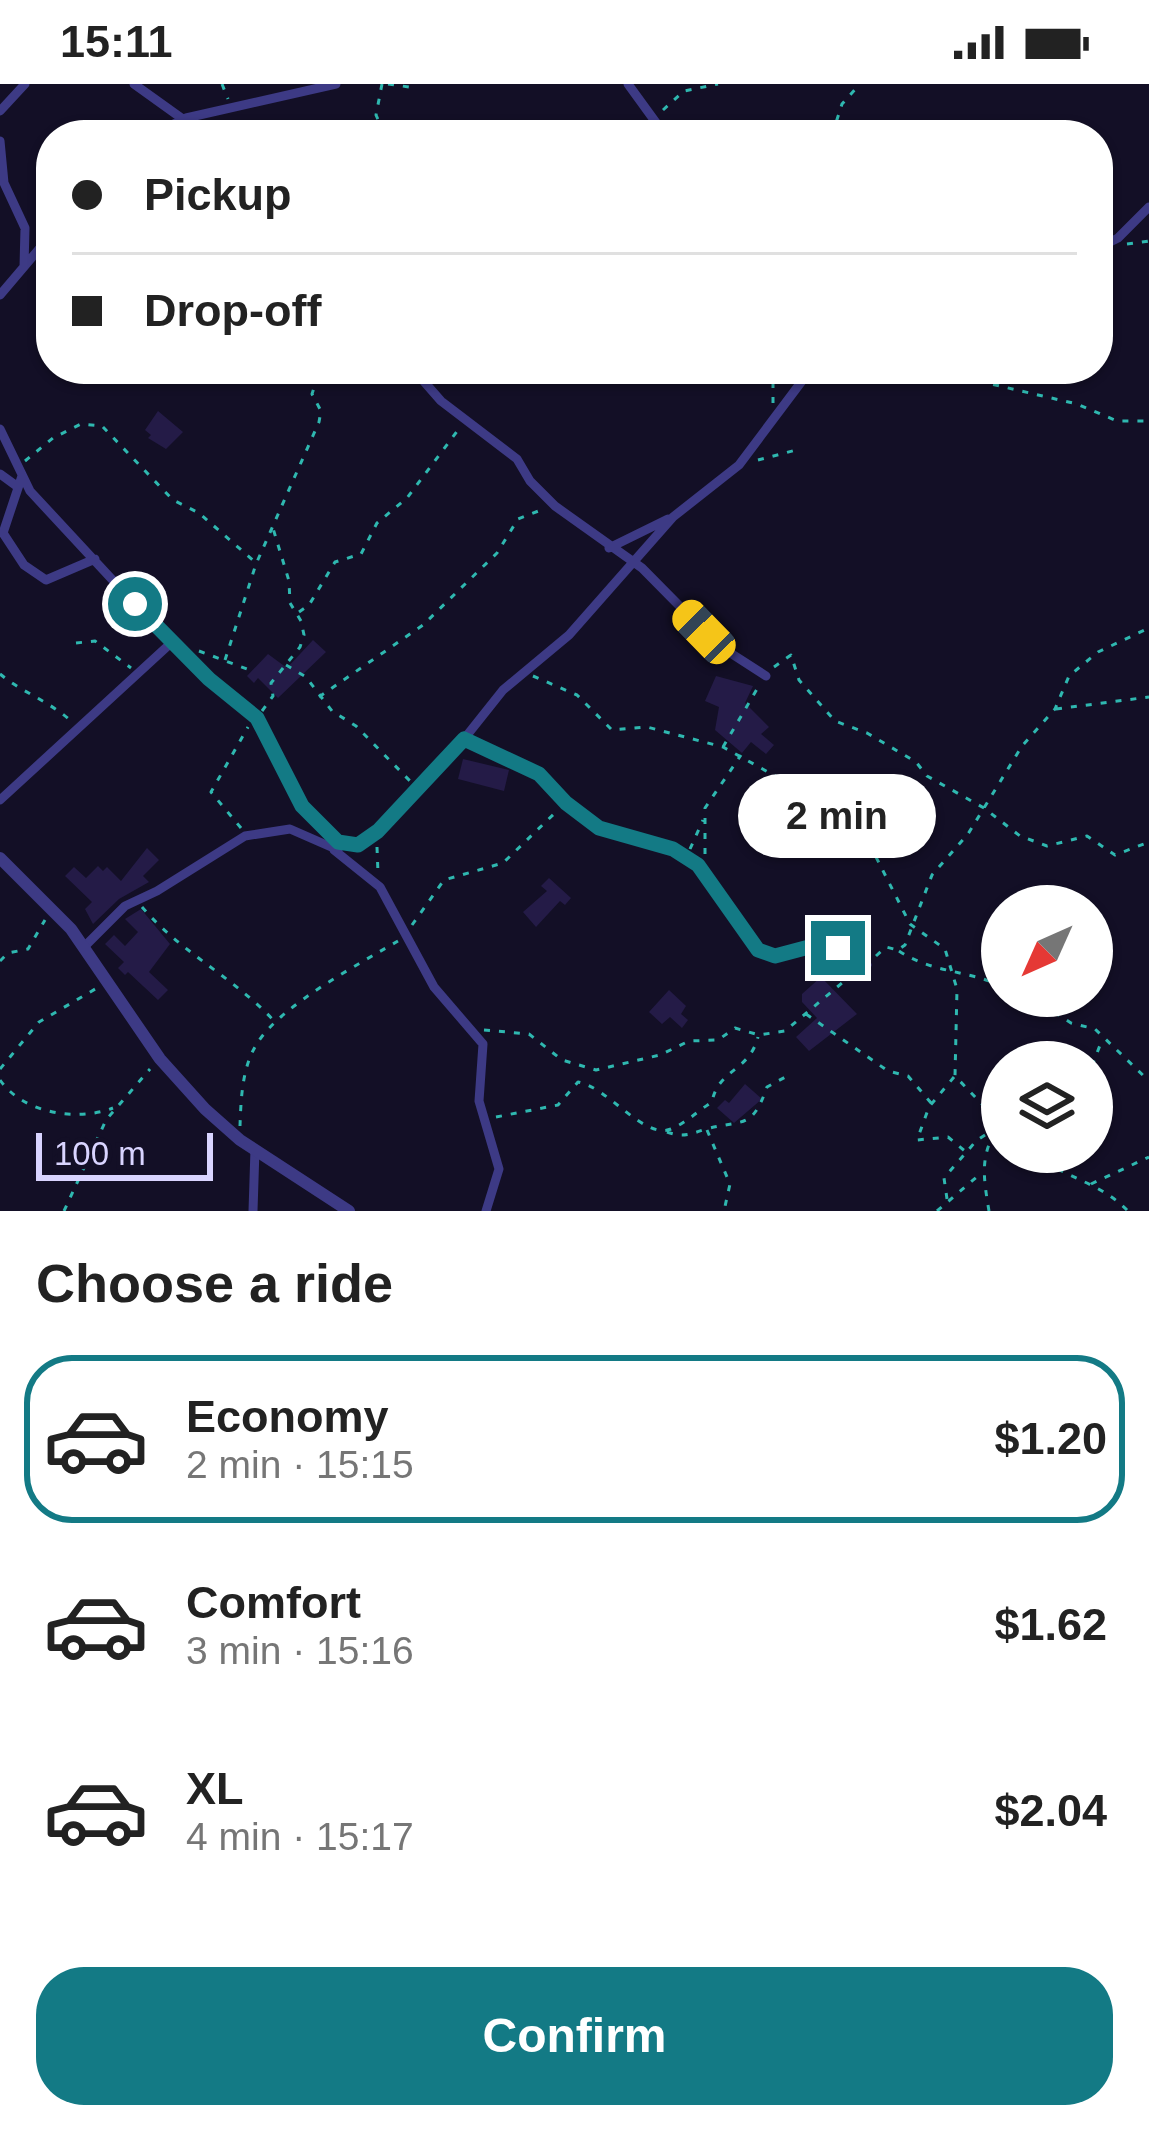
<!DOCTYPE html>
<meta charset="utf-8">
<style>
body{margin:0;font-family:Helvetica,sans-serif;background:#f2f2f2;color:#222;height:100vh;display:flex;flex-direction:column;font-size:45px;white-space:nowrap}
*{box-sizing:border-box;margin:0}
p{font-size:39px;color:#767676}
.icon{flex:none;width:66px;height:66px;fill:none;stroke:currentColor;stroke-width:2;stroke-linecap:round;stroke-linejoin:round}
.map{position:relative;height:1127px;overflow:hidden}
.details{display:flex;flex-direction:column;background:#fff;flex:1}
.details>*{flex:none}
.guide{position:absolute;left:36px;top:36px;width:1077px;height:264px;border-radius:48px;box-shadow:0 3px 9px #0004;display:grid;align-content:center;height:264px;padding:0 36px;background:#fff}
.needle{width:78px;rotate:225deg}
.tools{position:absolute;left:981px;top:801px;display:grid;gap:24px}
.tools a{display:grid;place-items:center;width:132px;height:132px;border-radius:50%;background:#fff;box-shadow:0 3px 9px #0004;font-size:60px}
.scale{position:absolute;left:36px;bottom:30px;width:177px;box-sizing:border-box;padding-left:12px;border:6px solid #d9d4ff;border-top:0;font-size:33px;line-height:42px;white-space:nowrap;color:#d9d4ff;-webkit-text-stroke:9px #130f26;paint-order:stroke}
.end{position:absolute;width:54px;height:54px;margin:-27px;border:15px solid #137a85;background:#fff;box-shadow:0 0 0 6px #fff}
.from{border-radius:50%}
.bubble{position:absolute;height:84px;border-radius:42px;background:#fff;box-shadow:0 3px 9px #0004;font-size:39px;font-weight:700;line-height:84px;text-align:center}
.car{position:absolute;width:36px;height:72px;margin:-36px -18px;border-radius:15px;box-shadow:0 0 9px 3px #0007;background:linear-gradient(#f5c518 24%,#345 0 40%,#f5c518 0 76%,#345 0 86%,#f5c518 0)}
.guide b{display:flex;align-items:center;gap:42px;height:114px;font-size:45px}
.guide b+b{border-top:3px solid #e0e0e0}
.guide i{width:30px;height:30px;background:#222}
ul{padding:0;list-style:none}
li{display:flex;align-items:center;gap:36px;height:168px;margin:0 24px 18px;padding:0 12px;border:6px solid transparent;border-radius:48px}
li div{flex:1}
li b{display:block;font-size:45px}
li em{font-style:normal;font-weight:700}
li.selected{border-color:#137a85}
li>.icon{width:108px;height:108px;stroke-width:1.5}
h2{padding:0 36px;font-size:54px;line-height:144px}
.primary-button{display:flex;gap:24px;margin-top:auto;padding:24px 36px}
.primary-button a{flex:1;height:138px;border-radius:48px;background:#137a85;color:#fff;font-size:48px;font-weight:700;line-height:138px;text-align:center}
.status{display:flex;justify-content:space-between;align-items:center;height:84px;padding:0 60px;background:#fff;direction:ltr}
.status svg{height:33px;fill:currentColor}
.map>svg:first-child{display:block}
</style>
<div class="status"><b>15:11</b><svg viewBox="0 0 49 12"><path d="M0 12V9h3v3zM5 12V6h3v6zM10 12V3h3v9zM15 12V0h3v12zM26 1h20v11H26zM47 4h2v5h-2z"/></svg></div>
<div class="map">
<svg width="1149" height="1127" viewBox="0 0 1149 1127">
<rect width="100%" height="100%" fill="#130f26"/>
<path fill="#241b47" d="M158 327 183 348 166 365 148 354 151 351 145 346Z
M313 556 326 568 278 614 258 594 254 599 247 592 268 570 287 584Z
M716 592 753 602 745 619 769 643 761 650 774 661 766 670 751 658 742 669 715 646 719 623 705 617Z
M463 675 509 686 504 707 458 695Z
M147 764 159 776 143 792 149 798 119 815 93 840 85 825 92 818 65 792 74 783 86 794 98 782 103 787 107 783 121 797Z
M549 794 571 814 565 821 560 817 536 843 523 828 547 807 541 802Z
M141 825 170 860 149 888 168 906 158 916 128 888 125 891 118 884 124 878 105 860 114 851 125 862 138 848 125 835Z
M821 893 857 930 809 967 796 953 817 934 802 918V910Z
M669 906 686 922 681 930 688 936 682 944 670 933 662 940 649 928Z
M745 1000 762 1015 734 1039 717 1024 725 1016 729 1019Z"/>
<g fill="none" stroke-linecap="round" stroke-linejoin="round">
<path stroke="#2fb8b0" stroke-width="3" stroke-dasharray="6 9" stroke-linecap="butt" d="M222 0 228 15
M382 0 376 31 385 51
M388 0 416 4
M663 26 684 7 718 0
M228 51 229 36
M832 51 842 20 860 0
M1127 160 1149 157
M952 285 961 293 1077 320 1117 337H1149
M773 319V285
M758 376 800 365
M25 377 53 354 81 340 102 342 173 416 199 429 255 478
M299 528 309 521 335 478 361 470 377 439 407 414 461 342
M76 559 95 557 131 584
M199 567 247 585
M225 576 256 480 319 338 321 327 312 310 320 285
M286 581 306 593 332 627 356 642 412 699
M774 583 791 571 799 596 835 637 867 649 916 678 927 692 984 724 1020 752 1047 762 1087 752 1115 771 1149 758
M0 590C23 609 49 617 71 637
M533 592 577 611 612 646 647 643 723 663 777 693 805 698 814 704 876 773 910 840 945 865 957 905 955 992 1002 1041
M319 613 423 541 497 469 518 435 541 426
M1056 625 1149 613
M262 627 273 612 271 599 300 563 304 551 301 537 290 519 289 497 272 441
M723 663 760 600
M241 744 211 708 248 643
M377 763 378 789
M690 765 703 736
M705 770V724L741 671
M142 823C181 869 235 894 275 938
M412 841 444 796 503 779 557 727
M899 867C932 889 967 886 1002 902
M876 872 886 863 898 866 905 861 932 791 968 750 1022 662 1055 625 1069 592 1098 568 1149 544
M0 877 8 869 28 865 45 836
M1029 912 1071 939 1095 945 1149 997
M806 930 888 987 908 992 932 1020
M484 946 529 950 562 976 596 986 660 971 689 957 718 956 735 944 759 951 785 947 855 888
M1092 982 1102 956
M0 985 39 938 97 904
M954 993 929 1023 917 1056 948 1053 966 1068
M0 996C23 1029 76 1038 113 1024
M496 1033 558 1021 578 998C608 1003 644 1056 671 1045 686 1039 699 1026 712 1018 718 985 749 988 758 953
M240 1042C241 1014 242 982 258 958 283 920 359 880 398 857
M707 1046 730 1100 724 1127
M667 1048C683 1054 691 1050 706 1045 744 1035 752 1046 767 1003L789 991
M1033 1068C1064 1095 1099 1097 1128 1127
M1091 1100 1149 1073
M947 1115 944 1094 976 1057 997 1043
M64 1127 106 1036 150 985
M937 1127 979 1091
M989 1127C983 1091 979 1068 1002 1038"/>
<path stroke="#3d3a85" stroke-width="9" d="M134 0 205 51
M628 0 665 51
M0 27 25 0
M151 51 186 34 336 0
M0 57 4 99 25 144 24 183
M1098 164 1118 154 1149 123
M0 211 51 151
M413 285 441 317 517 375 530 397 555 422 642 484 718 561 766 592
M0 345 30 407 171 559 257 634 298 717 338 759 348 762 358 761 378 747 464 655 503 606 569 551 673 433 739 381 811 285
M0 390 18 403
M22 392 3 449 24 481 46 496 95 475
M609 464 668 435
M464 655 539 690 566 719 599 744 673 765 699 781 758 866 775 872 824 859 867 881
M0 716 171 559
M334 766 380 803 434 903 483 960 479 1017 499 1085 486 1127
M85 862 125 822 157 807 245 752 290 745 338 766
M253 1127 255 1065"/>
<path stroke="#3d3a85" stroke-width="12" d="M0 774 71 845 160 975 205 1025 240 1056 349 1127"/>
</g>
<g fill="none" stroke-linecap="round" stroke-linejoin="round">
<path stroke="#137a85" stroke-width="15" d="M135 520 209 595 257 634 302 722 338 758 358 761 378 747 464 655 539 690 566 719 599 744 673 765 698 781 758 866 775 872 824 859 838 864"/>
</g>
</svg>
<div class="tools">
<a><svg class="needle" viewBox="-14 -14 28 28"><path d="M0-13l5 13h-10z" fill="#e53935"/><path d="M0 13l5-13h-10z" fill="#767676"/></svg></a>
<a><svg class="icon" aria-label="layers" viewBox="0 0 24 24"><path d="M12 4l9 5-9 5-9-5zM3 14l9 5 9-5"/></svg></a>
</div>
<div class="scale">100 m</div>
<i class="end from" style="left:135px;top:520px"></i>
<i class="end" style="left:838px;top:864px"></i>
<div class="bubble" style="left:738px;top:690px;width:198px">2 min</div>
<i class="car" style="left:704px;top:548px;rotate:316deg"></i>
<div class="guide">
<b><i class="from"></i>Pickup</b>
<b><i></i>Drop-off</b>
</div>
</div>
<section class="details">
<h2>Choose a ride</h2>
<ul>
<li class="selected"><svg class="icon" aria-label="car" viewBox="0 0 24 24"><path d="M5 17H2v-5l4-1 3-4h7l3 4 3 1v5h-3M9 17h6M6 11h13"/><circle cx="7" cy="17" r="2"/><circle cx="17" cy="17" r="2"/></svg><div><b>Economy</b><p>2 min · 15:15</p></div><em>$1.20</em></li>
<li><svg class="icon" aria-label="car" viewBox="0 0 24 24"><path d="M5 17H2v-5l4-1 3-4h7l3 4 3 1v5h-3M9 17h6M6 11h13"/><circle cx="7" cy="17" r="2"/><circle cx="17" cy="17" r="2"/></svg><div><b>Comfort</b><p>3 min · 15:16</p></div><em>$1.62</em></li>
<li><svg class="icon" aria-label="car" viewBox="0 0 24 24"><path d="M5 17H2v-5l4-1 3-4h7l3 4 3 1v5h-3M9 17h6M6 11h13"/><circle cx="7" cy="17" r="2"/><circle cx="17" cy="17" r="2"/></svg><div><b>XL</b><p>4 min · 15:17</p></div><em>$2.04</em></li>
</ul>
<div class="primary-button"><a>Confirm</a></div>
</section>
